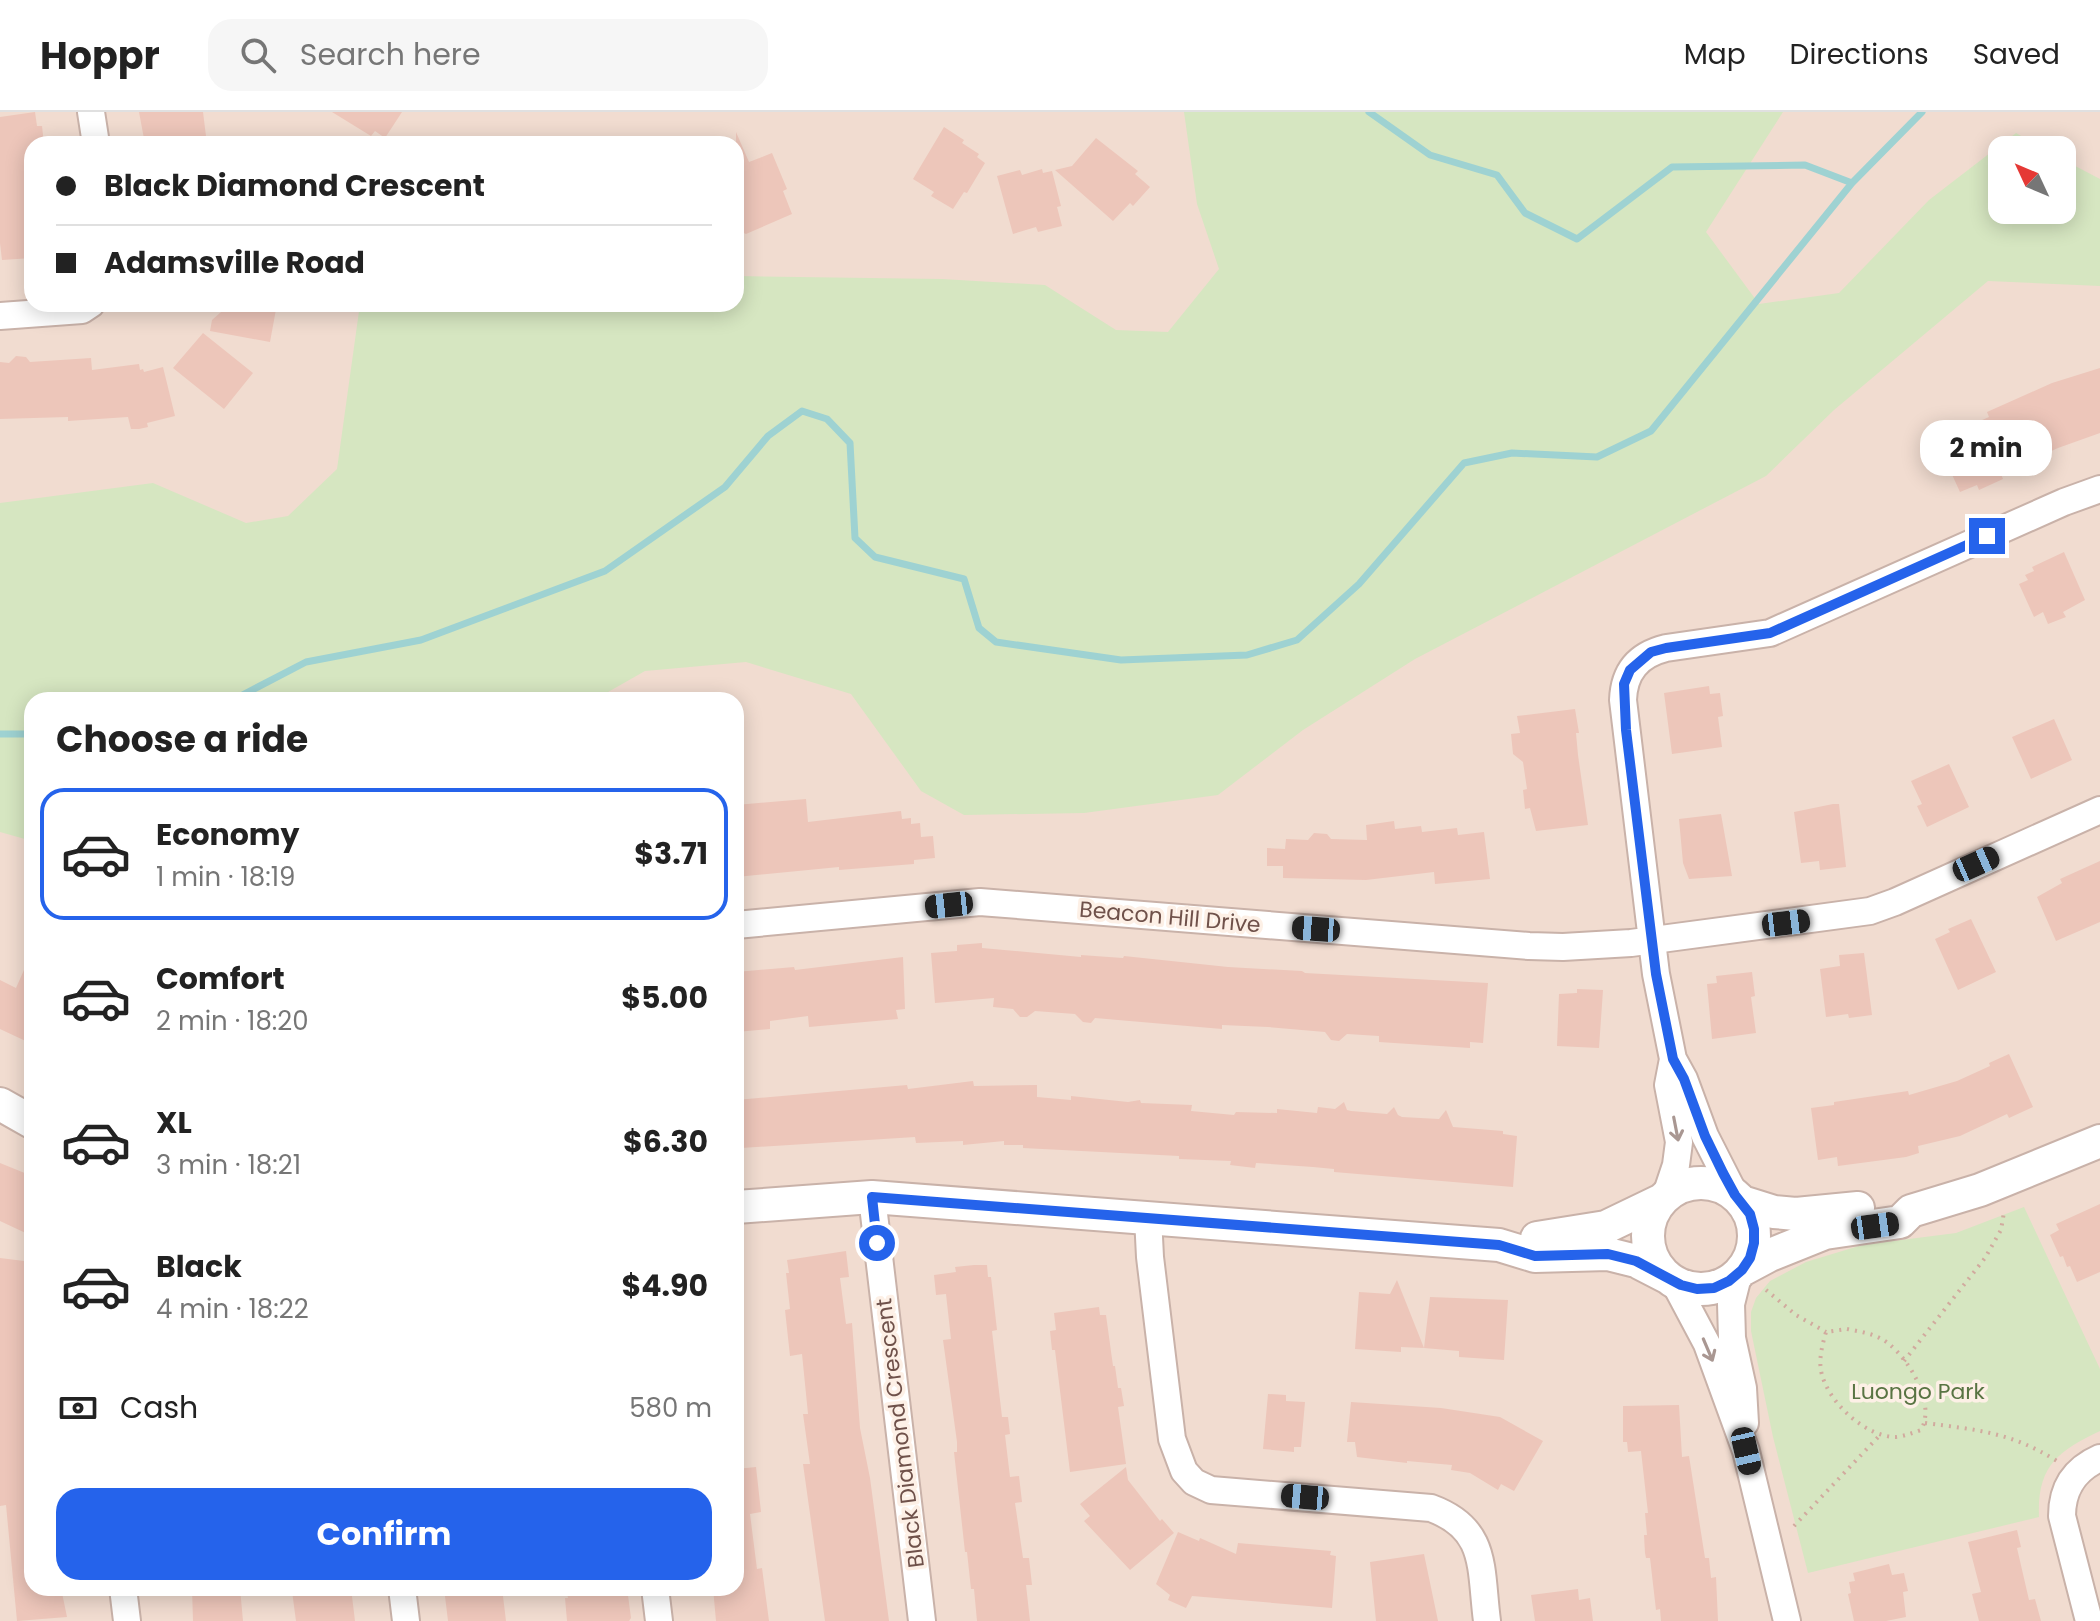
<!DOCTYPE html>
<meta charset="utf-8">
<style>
body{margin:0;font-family:Poppins,sans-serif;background:#f6f6f6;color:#222;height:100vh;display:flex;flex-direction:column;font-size:30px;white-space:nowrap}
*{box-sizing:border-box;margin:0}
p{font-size:26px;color:#767676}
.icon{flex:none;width:44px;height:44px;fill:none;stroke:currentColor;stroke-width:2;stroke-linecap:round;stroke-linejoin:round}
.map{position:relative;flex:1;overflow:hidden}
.drawer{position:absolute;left:24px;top:580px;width:720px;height:904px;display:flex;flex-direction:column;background:#fff;border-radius:24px;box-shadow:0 4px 20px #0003}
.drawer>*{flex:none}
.guide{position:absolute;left:24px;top:24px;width:720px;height:176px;border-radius:24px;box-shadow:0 4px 20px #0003;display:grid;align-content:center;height:176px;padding:0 32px;background:#fff}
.needle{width:52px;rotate:314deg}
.buttons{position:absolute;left:1988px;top:24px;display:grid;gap:16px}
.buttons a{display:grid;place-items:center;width:88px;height:88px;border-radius:16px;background:#fff;box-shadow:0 4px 20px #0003;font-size:40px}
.end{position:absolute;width:36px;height:36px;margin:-18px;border:10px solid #2563eb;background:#fff;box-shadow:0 0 0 4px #fff}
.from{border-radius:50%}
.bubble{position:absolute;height:56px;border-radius:24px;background:#fff;box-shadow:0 4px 20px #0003;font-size:26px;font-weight:700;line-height:56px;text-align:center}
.car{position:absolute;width:24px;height:48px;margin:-24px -12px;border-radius:10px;box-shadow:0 0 6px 2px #0007;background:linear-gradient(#222 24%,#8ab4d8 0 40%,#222 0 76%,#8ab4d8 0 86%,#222 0)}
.guide b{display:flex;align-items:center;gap:28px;height:76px;font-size:30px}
.guide b+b{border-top:2px solid #e0e0e0}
.guide i{width:20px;height:20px;background:#222}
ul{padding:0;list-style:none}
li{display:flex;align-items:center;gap:24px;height:132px;margin:0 16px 12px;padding:0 16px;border:4px solid transparent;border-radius:24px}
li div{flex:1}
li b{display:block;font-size:30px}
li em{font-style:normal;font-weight:700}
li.on{border-color:#2563eb}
li>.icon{width:72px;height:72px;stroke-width:1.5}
h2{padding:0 32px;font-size:36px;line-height:96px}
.pay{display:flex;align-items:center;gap:20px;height:88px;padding:0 32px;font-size:30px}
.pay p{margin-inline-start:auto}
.primary-button{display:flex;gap:16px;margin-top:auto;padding:16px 32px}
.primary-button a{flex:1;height:92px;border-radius:24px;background:#2563eb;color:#fff;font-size:32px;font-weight:700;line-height:92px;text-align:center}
header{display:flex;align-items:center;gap:48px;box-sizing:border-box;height:112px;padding:0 40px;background:#fff;border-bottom:2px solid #e0e0e0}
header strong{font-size:38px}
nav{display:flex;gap:44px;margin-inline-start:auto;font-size:28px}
.search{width:560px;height:72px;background:#f6f6f6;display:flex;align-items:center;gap:20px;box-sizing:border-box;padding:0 28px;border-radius:24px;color:#767676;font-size:30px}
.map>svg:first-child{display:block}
</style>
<header>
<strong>Hoppr</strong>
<div class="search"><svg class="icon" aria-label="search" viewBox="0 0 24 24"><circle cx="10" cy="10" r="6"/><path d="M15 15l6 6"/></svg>Search here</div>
<nav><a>Map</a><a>Directions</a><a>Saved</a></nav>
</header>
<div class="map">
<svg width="2100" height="1509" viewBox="0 0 2100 1509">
<rect width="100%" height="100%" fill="#faece1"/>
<path fill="#f1dcd0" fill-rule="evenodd" d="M0 0H2100V1509H0ZM32 32H736V192H32ZM2002 38H2062V98H2002ZM32 588H736V1476H32Z"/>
<path fill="#d6e6c1" d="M1184 0H1783L1706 120 1759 192 1839 181 1929 88 2016 21 2046 38H2002V98H2062V47L2100 67V174L1988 169 1834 298 1766 364 1415 547 1303 618 1218 683 1084 701 964 703 921 679 851 582 746 550 645 559 594 588H32V729L0 720V391L153 371 246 411 288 404 337 357 360 192H736V164L942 167 1045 173 1116 218 1168 220 1219 157 1197 92Z
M2024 1095 2100 1257V1319C2058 1339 2037 1354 2039 1405L1808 1461 1773 1325 1751 1219V1200L1756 1186 1770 1169 1806 1150 1862 1133 1956 1121Z"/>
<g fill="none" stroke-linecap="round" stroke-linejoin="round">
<path stroke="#9ed2d2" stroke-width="7" d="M1369 0 1430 43 1497 63 1525 101 1577 127 1672 55 1805 53 1852 71
M233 588 306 550 421 528 605 459 725 375 768 324 802 299 827 307 850 331 855 426 875 445 964 467 979 516 996 530 1121 548 1247 543 1297 528 1359 472 1464 351 1512 341 1597 345 1651 319 1852 71 1922 0
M0 622H32"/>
</g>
<path fill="#edc6ba" d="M35 0 37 14H42L44 32H32V146L2 148 0 131V5Z
M139 0H203L207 32H145Z
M332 0H402L385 26 375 19 371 24Z
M944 15 964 28 962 31 979 42 977 45 985 51 967 81 964 80 953 97 931 84 934 80 913 67Z
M736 20 749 50 772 41 787 77 783 79 792 102 746 122 739 119 736 112Z
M1096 26 1138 59 1135 62 1150 75 1133 94 1130 91 1113 109 1055 58 1072 54Z
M1042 57 1043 61 1052 59 1061 94 1057 95 1062 114 1038 120 1036 115 1013 122 997 64 1020 58 1022 63Z
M222 192H277L270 230 210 219 212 208 221 200Z
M203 221 253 261 224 297 173 256Z
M16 244 26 245 30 250 91 246 92 258 139 252 140 258 143 257 144 260 163 255 175 304 147 311 148 315 139 317H131L128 305 68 309V305L0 307V250L9 251Z
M2100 256V321L2058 336 2001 362 2003 367 1979 378 1977 373 1960 380 1938 332 1959 323 1957 319 1989 305 1987 300 2052 271Z
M2064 440 2085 488 2063 500 2066 505 2048 512 2043 500 2034 505 2019 472 2028 468 2025 463 2034 459 2032 455Z
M1709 574 1710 582 1720 581 1723 604 1718 605 1722 635 1672 642 1664 581Z
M1575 597 1579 621H1576L1578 643 1588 713 1536 719 1530 696 1525 697 1523 678 1527 677 1523 650 1513 642 1511 622 1520 621 1517 604Z
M2054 607 2072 648 2031 667 2012 625Z
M1949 652 1969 695 1927 715 1917 694 1922 692 1911 669Z
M806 687 808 710 901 699 902 707 911 706V712L920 711 921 725 933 724 935 746 914 748V752L839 758V755L736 765V693Z
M1833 692H1839L1846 755 1820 758 1819 749 1801 751 1794 700Z
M1721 702 1732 764 1689 767 1683 751 1679 707Z
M1394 709 1395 717 1421 714 1422 720 1457 716 1458 723 1484 720 1490 767 1435 772 1434 760 1366 768 1283 766V754H1267V736L1285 737 1286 727 1308 728 1314 721 1327 722 1331 727 1367 728 1366 713Z
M2100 749V810L2056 829 2037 785 2062 771 2060 767Z
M1971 807 1996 860 1958 878 1935 827 1950 820 1948 817Z
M982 831V836L1081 845V843L1123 846 1124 844 1228 855 1302 859 1305 861 1488 871 1483 931 1470 930V936L1379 930V924L1347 922 1339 929 1331 928 1325 920 1268 915 1222 913V917L1095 906 1091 911 1083 910 1075 902 1035 899 1027 905H1020L1013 897 993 895 994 886 935 891 931 841 957 839V833Z
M32 840V932L0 917V868L16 876Z
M1864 841 1872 903 1849 906 1848 902 1826 905 1820 857 1840 854 1839 843Z
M903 845 905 897 896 898 898 907 809 915 808 904 770 909V917L736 920V860L794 855 795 858Z
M1752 860 1755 884 1751 885 1756 921 1712 927 1707 872 1717 871 1716 864Z
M1577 877 1603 878 1599 936 1557 934 1559 882 1577 881Z
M2009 942 2033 995 2009 1006 2007 1002 1960 1024 1918 1034 1919 1041 1906 1045 1838 1054 1837 1045 1818 1048 1811 996 1834 993V990L1908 979 1909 983 1957 969 1990 954 1989 951Z
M973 969 974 974 1037 973V985L1071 988V984L1128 990 1140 988 1141 991 1192 993 1191 999 1234 1003 1236 1000 1277 1001V997L1317 1001 1318 995 1335 997 1344 990 1347 998 1351 999 1387 1002 1394 995 1398 1003 1402 1005 1439 1007 1446 998 1453 1015 1503 1019V1022L1517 1024 1513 1075 1334 1060V1057L1313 1055 1256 1051 1255 1056 1230 1053 1231 1049 1179 1047V1044L1023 1036V1033H1004V1029L963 1033V1029L916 1031 915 1025 741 1036 736 988 907 973 908 977Z
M0 1051 32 1064V1124L0 1109Z
M2100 1092V1160L2077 1170 2070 1154 2067 1155 2063 1144 2060 1145 2050 1123 2059 1118 2056 1112Z
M846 1139 849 1165 840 1166 846 1212 852 1211 860 1316 870 1366 889 1509H825L803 1352H810L803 1302H808L802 1242 790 1244 785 1198 790 1197 786 1161H789L787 1148Z
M0 1146 32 1150V1476H61L67 1505 17 1509 6 1393 0 1394Z
M974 1153H987L988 1165H991L997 1218 992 1219 1002 1305H1008L1010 1322 1005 1323 1010 1365 1019 1364 1022 1390 1015 1391 1023 1446H1029L1032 1473H1026L1030 1509H977L974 1477H971L967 1440H965L954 1340H957V1330L943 1228 951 1227 946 1182 936 1183 934 1163 956 1160 955 1155Z
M1397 1168 1424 1236 1401 1235V1240L1355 1237 1359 1180 1390 1182Z
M1430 1185 1508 1188 1504 1248 1459 1245V1239L1424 1236Z
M1099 1195 1100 1203H1106L1113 1254H1115L1118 1276H1121L1124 1294 1118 1295 1126 1352 1070 1360 1055 1238H1052L1050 1219 1056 1218 1054 1201Z
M1268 1282 1286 1283V1289L1305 1290 1301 1335H1294V1340L1263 1337Z
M1351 1290 1441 1296 1500 1305 1543 1329 1514 1379 1501 1372 1498 1378 1470 1361 1451 1358 1452 1353 1407 1349V1351L1357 1345 1355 1330H1347Z
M1679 1293 1682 1345 1689 1344 1705 1446H1709L1711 1466 1716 1465 1718 1509H1661L1660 1497 1656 1498 1650 1446H1646L1645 1441 1644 1423H1647L1645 1401H1648L1641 1339 1628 1340 1627 1330H1623V1294Z
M756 1355 761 1400 750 1402 757 1457 762 1456 769 1509H716L713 1476H736V1357Z
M1126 1355 1128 1368 1160 1409 1162 1407 1174 1421 1130 1458 1084 1409 1090 1404 1080 1392Z
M2017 1418 2021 1435 2017 1436 2029 1488 2035 1487 2041 1509H1979L1972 1482 1981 1480 1968 1430Z
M1178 1420 1199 1429 1200 1426 1236 1442 1238 1431 1331 1439 1330 1443 1336 1444 1332 1496 1192 1484 1186 1496 1168 1488 1170 1483 1156 1472Z
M1424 1442 1438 1509H1376L1370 1450Z
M1889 1452 1892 1463 1904 1461 1908 1479 1903 1480 1906 1505 1886 1509H1854L1848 1482 1851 1481 1849 1470 1855 1469 1853 1461Z
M192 1476H240L243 1509H193Z
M315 1476H351L355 1509H296L292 1479Z
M444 1476H502L506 1509H448Z
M566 1476H627L631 1506 629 1509H567L565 1486H568Z
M1578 1477 1579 1488 1590 1486 1593 1509H1535L1531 1483Z"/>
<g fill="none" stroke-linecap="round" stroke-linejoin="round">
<defs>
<path id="minor" d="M91 0 96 32
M0 204 82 198 91 192
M736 813 980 790 1529 834 1563 835 1631 831 1870 799 1895 790 2100 698
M1735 1083 1705 1024 1684 967 1673 947 1656 862 1623 588C1624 560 1638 543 1666 536L1770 521 2064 390 2100 377
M872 1085 922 1509
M1665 1086 1676 1053 1679 1030 1668 973 1673 947
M1148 1105 1150 1145 1172 1327 1184 1359 1194 1370 1211 1378 1431 1396C1488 1417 1480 1456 1487 1509
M1739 1160 1731 1192 1732 1226 1743 1276 1745 1311
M1673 1168 1707 1232 1746 1339 1787 1509
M123 1476 127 1509
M402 1476 406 1509
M655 1476 659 1509
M2089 1509 2062 1404C2062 1376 2075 1357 2100 1346"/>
<path id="tertiary" d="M0 992 32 1010
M1648 1124a53 53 0 1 1 106 0a53 53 0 1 1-106 0Z
M1742 1090 1774 1100 1796 1102 1858 1096
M736 1095 872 1085 1499 1133 1535 1144 1608 1142 1636 1149 1667 1165
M1537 1126 1606 1115 1660 1089
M1742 1158 1770 1143 1825 1121 1900 1110 1911 1099 1980 1078 2100 1029"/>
</defs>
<use href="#minor" stroke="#c9b2a9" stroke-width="30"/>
<use href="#tertiary" stroke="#c9b2a9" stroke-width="36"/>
<path stroke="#d1aa9e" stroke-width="4" stroke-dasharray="2 6" stroke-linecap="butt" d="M1766 1178 1796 1203 1826 1220
M1847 1217C1862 1220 1877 1222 1889 1232 1910 1249 1936 1292 1921 1318 1912 1321 1905 1324 1896 1325 1866 1325 1830 1292 1822 1263 1818 1249 1822 1234 1826 1220Z
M1904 1249 1985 1146 2001 1118 2004 1100
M1925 1311C1978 1318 2010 1320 2057 1349
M1794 1414 1881 1322"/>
<use href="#minor" stroke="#fff" stroke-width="26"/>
<use href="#tertiary" stroke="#fff" stroke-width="32"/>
</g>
<defs><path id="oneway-shaft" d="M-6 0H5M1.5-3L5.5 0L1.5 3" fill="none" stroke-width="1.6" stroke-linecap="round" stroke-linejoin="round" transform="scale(2)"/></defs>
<g stroke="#a99792">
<use href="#oneway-shaft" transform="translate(1676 1017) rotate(79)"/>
<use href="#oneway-shaft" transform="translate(1708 1238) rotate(67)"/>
</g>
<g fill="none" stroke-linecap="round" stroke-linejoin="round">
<path stroke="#2563eb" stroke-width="10" d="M877 1131 872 1085 1499 1133 1535 1144 1608 1142 1636 1149 1681 1173 1697 1177 1714 1176 1729 1169 1742 1158 1750 1146 1754 1131V1117L1750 1102 1735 1083 1723 1061 1705 1024 1684 967 1673 947 1656 862 1626 618 1624 572 1630 558 1651 540 1666 536 1770 521 1987 424"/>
</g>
<g text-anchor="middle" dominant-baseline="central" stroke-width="7" stroke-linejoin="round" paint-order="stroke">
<g font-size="22" fill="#6f514a" stroke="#fdf0e6">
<text transform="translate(1170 805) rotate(5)">Beacon Hill Drive</text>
<text transform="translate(900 1321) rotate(-97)">Black Diamond Crescent</text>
</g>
<g font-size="22" fill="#597443" stroke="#fdf0e6">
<text x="1918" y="1279">Luongo Park</text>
</g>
</g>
</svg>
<div class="buttons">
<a><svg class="needle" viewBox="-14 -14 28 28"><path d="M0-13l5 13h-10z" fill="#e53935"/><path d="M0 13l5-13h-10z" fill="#767676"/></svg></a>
</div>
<i class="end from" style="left:877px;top:1131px"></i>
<i class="end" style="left:1987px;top:424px"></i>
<div class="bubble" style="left:1920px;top:308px;width:132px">2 min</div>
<i class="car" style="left:1976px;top:752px;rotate:66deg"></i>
<i class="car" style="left:949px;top:793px;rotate:264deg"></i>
<i class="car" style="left:1786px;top:811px;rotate:83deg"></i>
<i class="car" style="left:1316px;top:817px;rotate:274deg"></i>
<i class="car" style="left:1875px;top:1114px;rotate:82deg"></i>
<i class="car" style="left:1746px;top:1339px;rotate:167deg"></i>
<i class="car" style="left:1305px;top:1385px;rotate:275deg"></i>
<div class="guide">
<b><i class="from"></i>Black Diamond Crescent</b>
<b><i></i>Adamsville Road</b>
</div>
<section class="drawer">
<h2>Choose a ride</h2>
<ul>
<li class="on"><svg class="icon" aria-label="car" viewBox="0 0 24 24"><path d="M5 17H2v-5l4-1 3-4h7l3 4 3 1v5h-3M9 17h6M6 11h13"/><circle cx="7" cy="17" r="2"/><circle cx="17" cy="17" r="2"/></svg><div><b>Economy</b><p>1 min · 18:19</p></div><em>$3.71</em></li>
<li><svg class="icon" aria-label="car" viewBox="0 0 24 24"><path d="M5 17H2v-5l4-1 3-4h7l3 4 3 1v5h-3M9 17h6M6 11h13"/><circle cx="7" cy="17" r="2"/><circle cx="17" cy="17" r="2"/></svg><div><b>Comfort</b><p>2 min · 18:20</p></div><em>$5.00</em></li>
<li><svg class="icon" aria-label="car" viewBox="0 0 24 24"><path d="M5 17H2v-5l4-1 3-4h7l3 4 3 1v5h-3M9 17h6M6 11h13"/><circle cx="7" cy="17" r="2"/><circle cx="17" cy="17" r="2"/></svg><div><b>XL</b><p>3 min · 18:21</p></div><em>$6.30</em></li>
<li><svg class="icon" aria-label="car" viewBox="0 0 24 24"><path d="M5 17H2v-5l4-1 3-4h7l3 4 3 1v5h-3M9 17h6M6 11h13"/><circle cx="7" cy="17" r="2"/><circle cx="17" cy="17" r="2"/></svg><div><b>Black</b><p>4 min · 18:22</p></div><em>$4.90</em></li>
</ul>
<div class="pay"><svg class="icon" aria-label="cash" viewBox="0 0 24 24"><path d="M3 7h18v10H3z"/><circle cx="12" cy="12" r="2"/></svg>Cash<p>580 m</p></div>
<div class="primary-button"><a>Confirm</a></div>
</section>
</div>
